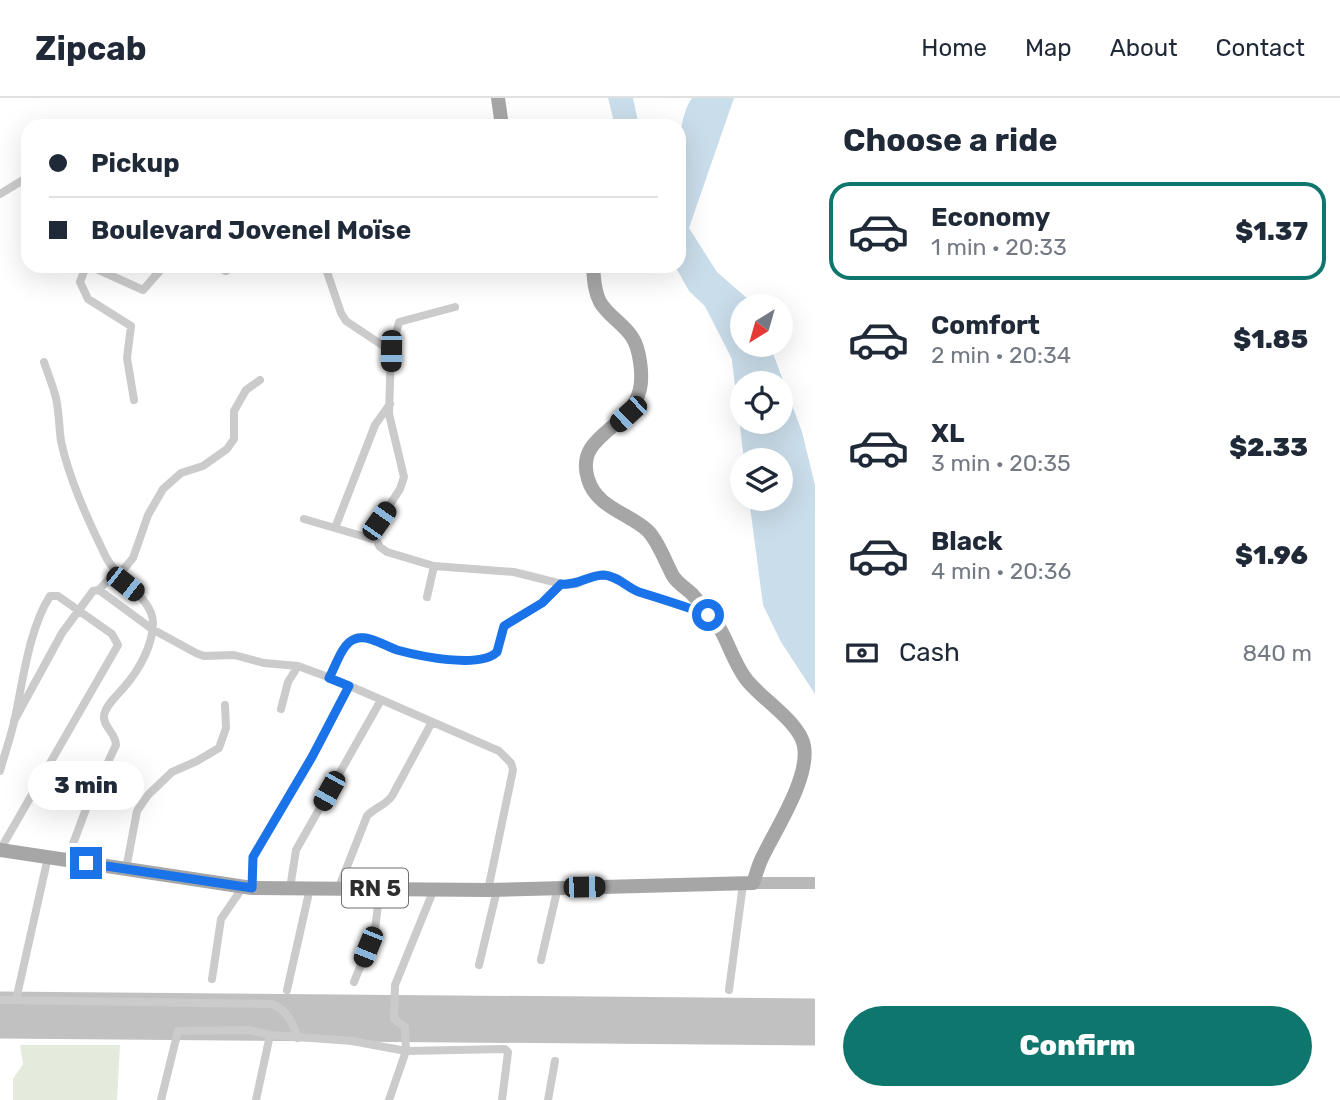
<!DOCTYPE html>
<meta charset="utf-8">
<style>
body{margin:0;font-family:Rubik,sans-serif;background:#f6f6f7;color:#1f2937;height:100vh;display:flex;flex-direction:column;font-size:26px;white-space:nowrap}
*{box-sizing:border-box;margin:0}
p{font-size:23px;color:#747a83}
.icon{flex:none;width:38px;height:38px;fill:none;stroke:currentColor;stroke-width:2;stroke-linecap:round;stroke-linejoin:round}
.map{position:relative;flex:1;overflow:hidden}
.drawer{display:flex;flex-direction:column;background:#fff;width:525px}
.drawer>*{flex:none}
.top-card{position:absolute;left:21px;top:21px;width:665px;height:154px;border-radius:21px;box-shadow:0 7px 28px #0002;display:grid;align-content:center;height:154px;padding:0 28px;background:#fff}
.needle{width:46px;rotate:217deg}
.tools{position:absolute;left:730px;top:196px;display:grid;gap:14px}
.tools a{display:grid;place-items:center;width:63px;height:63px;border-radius:50%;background:#fff;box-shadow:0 7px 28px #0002;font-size:35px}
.end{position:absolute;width:32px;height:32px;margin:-16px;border:9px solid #1a73e8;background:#fff;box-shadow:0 0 0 4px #fff}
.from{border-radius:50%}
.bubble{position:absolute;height:49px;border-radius:24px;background:#fff;box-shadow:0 7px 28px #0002;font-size:23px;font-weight:800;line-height:49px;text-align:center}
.car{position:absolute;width:21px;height:42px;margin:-21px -10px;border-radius:9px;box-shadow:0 0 5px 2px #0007;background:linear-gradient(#222 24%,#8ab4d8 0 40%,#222 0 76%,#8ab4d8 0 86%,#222 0)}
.top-card b{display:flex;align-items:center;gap:24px;height:66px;font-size:26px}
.top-card b+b{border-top:2px solid #e0e1e3}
.top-card i{width:18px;height:18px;background:#1f2937}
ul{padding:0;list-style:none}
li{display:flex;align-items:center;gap:21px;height:98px;margin:0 14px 10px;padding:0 14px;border:4px solid transparent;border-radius:21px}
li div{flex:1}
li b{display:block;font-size:26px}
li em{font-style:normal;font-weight:800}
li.current{border-color:#0f766e}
li>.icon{width:63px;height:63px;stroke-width:1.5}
h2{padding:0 28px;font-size:32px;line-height:84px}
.pay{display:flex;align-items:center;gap:18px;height:77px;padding:0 28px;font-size:26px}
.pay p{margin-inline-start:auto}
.button{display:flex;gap:14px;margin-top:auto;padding:14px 28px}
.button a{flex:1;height:80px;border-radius:42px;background:#0f766e;color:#fff;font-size:28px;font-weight:800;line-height:80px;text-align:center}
header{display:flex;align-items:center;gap:42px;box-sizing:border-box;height:98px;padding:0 35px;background:#fff;border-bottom:2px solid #e0e1e3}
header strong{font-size:33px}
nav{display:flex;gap:38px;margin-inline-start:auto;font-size:24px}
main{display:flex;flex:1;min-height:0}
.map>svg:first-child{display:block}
</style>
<header>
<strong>Zipcab</strong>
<nav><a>Home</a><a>Map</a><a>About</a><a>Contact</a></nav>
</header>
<main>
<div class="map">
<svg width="815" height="1002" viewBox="0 0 815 1002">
<rect width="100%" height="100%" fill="#fff"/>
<path fill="#e4ebdd" d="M20 947H120L117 1002H13V981L23 966Z"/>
<path fill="#caddea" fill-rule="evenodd" d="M608 0H633L639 28H615Z
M692 0H734L689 130 717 174 756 208H742V247H770L802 334 815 387V596L781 544 763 507 749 401H780V362H744L728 230 689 193 675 168H679C679 129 670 29 692 0ZM742 285H780V324H742Z"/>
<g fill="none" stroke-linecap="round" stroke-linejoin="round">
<path stroke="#caddea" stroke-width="12" d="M710 205 751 285"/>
<path stroke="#c1c1c1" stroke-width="47" d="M0 917 815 924"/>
<path stroke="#cbcbcb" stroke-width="8" d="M0 96 28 79
M86 168 80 184 88 201 131 228 127 260 134 302
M90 168 143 192 164 168
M215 168 226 173 235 168
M325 168 341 215 346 223 391 253 389 316 404 379 400 391 379 423 376 433V442L380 449 387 454 434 468 514 474 566 487 576 486 594 478 607 477 619 481 638 494 706 516
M391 253 399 224 455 209
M44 264C48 276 53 288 56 300 59 314 59 329 61 343 69 381 88 422 105 457 117 483 153 500 153 525 153 547 139 572 125 588 119 596 105 607 104 618 103 629 116 635 116 647L86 711 67 762
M304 421 376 442
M335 430 375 327 390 306
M99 492 115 474 123 472 133 460 148 417 163 391 181 375 203 368 227 351 234 341V313L246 292 260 282
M427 499 434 468
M329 580C335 568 342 545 355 540 368 536 385 548 397 552 419 558 479 571 497 554L504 528 542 505 561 487
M281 611 288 584 298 568
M14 623 62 535 93 493 99 492 152 531 196 555 204 558 234 557 264 565 298 568 336 582 499 653 511 665 513 672 488 792
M0 673C5 655 11 638 15 620 23 582 29 531 50 498H58L112 536 118 547 0 752
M126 771 137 713 148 697 172 674 197 663 219 650 226 630 225 607
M339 789 367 718C375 709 385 708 392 698L432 624
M252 790 253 759 321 643 349 588
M290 790 296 752 381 602
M434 791 395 887 394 921 405 929 406 953 505 951 508 954 502 1002
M541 862 558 789
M479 867 497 792
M212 881 221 821 243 789
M354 884 375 832 380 790
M287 892 310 790
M729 892 743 786
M0 902 272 906C288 913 292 924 298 940
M16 902 48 759
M161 1002 178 933 249 932 270 937 352 943 406 953 389 1002
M256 1002 270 937
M548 1002 555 963"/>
<path stroke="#b8b8b8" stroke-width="12" d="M753 785H815"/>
<path stroke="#a6a6a6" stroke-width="14" d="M498 0 502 28
M0 752 252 790 488 792 753 785C756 777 758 768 762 760 775 732 810 680 804 648 800 624 760 600 746 581 734 565 729 546 719 529 712 518 701 506 692 496 686 490 678 486 673 478 666 465 657 441 647 432 628 415 596 409 588 381 574 336 631 332 640 291 643 277 640 251 632 239 624 226 608 218 600 204 594 193 594 180 593 168"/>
</g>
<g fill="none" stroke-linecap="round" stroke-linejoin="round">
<path stroke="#1a73e8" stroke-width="9" d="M86 765 252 790 253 759 312 659 349 588 329 580C336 568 342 545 355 541 368 536 385 548 397 552 419 558 479 571 497 554L504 528 542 505 561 486C577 488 589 477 604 477 618 478 627 490 639 494 662 501 685 508 708 517"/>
</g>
<g text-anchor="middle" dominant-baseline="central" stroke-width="7" stroke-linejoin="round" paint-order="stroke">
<rect fill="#fff" stroke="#6d6d6d" stroke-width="2" x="342" y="770.5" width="66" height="39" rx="5"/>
<g font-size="23" font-weight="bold" fill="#2e2e2e">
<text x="375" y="790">RN 5</text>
</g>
</g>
</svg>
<div class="tools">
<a><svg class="needle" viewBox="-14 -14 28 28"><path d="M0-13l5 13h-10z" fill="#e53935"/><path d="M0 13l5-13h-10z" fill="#747a83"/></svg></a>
<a><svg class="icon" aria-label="locate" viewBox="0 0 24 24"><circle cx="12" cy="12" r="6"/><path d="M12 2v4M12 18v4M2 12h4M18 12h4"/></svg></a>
<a><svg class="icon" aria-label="layers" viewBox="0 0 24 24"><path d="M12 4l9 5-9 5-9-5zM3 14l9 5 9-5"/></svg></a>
</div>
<i class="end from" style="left:708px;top:517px"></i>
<i class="end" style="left:86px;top:765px"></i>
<div class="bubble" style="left:28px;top:663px;width:116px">3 min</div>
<i class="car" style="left:391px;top:253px;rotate:181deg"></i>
<i class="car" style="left:628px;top:316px;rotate:227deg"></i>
<i class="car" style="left:379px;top:423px;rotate:35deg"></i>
<i class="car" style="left:125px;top:486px;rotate:128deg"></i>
<i class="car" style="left:329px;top:693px;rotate:209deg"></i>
<i class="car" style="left:584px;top:789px;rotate:89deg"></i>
<i class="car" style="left:368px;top:849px;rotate:202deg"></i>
<div class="top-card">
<b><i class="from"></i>Pickup</b>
<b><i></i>Boulevard Jovenel Moïse</b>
</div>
</div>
<section class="drawer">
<h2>Choose a ride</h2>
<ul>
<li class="current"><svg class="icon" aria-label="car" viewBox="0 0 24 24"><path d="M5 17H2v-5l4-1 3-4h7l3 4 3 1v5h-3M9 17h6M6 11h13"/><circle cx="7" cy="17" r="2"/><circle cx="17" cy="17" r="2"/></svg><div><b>Economy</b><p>1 min · 20:33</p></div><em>$1.37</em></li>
<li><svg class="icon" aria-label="car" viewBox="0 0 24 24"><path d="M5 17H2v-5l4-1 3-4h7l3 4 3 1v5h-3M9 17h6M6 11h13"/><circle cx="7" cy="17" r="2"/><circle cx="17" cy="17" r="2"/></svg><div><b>Comfort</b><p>2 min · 20:34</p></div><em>$1.85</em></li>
<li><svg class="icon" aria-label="car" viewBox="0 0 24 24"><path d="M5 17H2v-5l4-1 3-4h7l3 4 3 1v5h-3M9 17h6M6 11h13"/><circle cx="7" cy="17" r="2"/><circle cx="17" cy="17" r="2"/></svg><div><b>XL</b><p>3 min · 20:35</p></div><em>$2.33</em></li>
<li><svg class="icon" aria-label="car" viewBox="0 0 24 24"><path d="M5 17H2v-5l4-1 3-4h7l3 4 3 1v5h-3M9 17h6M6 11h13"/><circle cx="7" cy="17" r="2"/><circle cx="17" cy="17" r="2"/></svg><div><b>Black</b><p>4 min · 20:36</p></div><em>$1.96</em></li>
</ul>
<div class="pay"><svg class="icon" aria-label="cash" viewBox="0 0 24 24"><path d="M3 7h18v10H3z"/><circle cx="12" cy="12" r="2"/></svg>Cash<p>840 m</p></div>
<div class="button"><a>Confirm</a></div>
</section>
</main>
